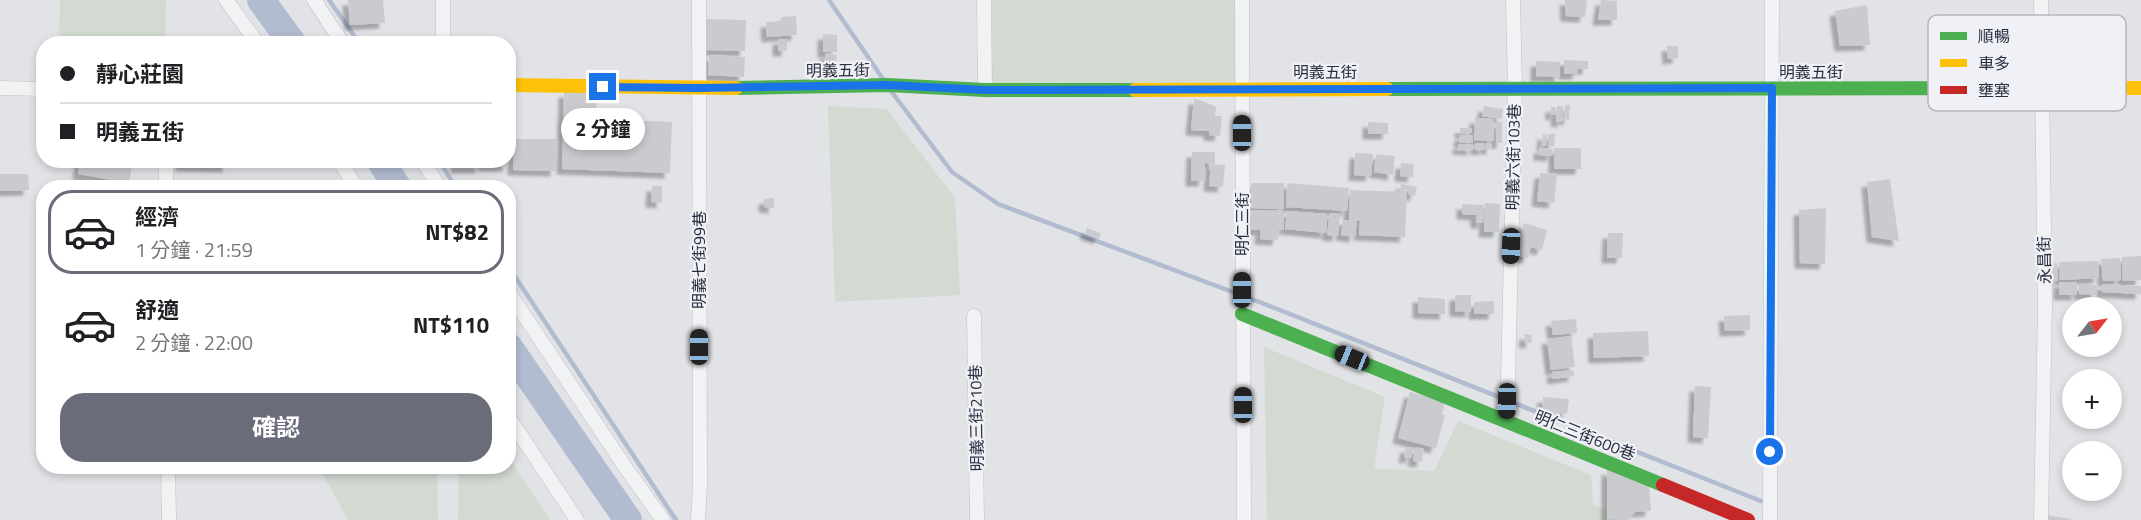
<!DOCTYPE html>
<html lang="zh-TW">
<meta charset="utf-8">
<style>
body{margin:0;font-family:"Titillium Web","Noto Sans TC",sans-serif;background:#f6f6f6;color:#202124;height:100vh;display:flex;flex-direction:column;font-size:22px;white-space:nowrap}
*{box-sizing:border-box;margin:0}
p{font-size:20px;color:#757577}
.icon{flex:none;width:33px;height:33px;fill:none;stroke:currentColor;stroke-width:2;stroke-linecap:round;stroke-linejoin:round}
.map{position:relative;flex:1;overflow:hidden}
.drawer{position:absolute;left:36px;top:180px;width:480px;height:294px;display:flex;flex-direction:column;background:#fff;border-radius:24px;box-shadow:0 3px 9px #0003}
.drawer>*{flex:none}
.banner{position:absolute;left:36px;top:36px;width:480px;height:132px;border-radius:24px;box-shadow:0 3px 9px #0003;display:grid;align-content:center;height:132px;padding:0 24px;background:#fff}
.needle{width:39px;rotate:59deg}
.tools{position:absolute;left:2062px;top:297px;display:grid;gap:12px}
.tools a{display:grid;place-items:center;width:60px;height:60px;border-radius:50%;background:#fff;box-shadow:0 3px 9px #0003;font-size:30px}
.end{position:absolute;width:27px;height:27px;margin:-14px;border:8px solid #1a73e8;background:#fff;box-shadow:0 0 0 3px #fff}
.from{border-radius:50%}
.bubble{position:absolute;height:42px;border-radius:21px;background:#fff;box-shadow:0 3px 9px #0003;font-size:20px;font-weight:700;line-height:42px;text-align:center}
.car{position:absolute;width:18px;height:36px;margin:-18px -9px;border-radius:8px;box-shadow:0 0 4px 2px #0007;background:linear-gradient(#222 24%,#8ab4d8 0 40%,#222 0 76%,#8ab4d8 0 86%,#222 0)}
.banner b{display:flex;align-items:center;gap:21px;height:57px;font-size:22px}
.banner b+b{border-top:2px solid #e0e0e0}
.banner i{width:15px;height:15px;background:#202124}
ul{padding:10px 0 0;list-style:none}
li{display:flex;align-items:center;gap:18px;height:84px;margin:0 12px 9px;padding:0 12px;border:3px solid transparent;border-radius:24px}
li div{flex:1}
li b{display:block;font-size:22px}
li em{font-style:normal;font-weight:700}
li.selected{border-color:#6a6d79}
li>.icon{width:54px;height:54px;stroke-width:1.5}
.button{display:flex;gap:12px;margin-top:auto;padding:12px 24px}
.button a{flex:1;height:69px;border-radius:24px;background:#6a6d79;color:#fff;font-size:24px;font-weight:700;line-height:69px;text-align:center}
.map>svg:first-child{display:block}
</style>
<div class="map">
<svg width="2141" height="520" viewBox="0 0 2141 520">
<defs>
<filter id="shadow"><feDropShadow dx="-5.5" dy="5.5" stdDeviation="1.5" flood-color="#0004"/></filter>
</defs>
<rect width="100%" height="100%" fill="#e2e3e6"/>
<path fill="#d2dad2" d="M60 0H166L165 43H59Z
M990 0H1237L1238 82 989 85Z
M828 106 887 109 955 198 960 295 835 302Z
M1264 347 1385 397 1374 469 1434 471 1458 421 1591 475 1593 504 1607 511 1606 520H1267Z
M509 458 550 520H458L459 467 508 466Z
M319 467H437L438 520H348Z"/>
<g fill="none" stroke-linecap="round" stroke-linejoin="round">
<path stroke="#b2bcd0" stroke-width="4.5" d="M329 0 360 44
M829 0 883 79
M891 91 952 172 998 204 1262 303 1761 501
M439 160 456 188
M508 266 676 520"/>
<path stroke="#b2bcd0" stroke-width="28" d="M261 0 293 44
M380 160 398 188
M508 346 628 520"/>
</g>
<path fill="#cacbcf" filter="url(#shadow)" d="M348 0H383L385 23 350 25Z
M1565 0H1587L1585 17 1566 16Z
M1601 0 1617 1V20H1598Z
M1867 5 1870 45 1840 46 1835 11Z
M796 16 797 35 767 37 766 22H781V17Z
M705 19 746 20 745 51 704 50Z
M823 34 837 35V52H823Z
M778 39H787V51H778Z
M1667 46H1678V58L1668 59Z
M826 53 837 55 835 64 824 63Z
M709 55 745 57 744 77 708 75Z
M1564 60 1588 61V69H1578V74H1564Z
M1536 61 1560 62V77L1536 76Z
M564 92 597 93 596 119 672 122 670 173 562 169Z
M1194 99 1200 100 1216 107 1215 116H1222L1220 136 1209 135V131L1191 130Z
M1565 105H1570L1569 120 1564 119Z
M1484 106 1503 109 1501 119 1482 116Z
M1557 106H1563V122L1556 121Z
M1551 107H1556L1555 115H1551Z
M1475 118 1494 119V141L1474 140Z
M1368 122 1388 123V134H1368Z
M1496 122H1502V143H1496Z
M1460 128H1472V133H1460Z
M1543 134 1547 135 1546 146H1542Z
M1548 134H1555L1554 147 1548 146Z
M1460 135H1473V143L1459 142Z
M514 139H556V171L513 170Z
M1476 143H1484V150L1475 149Z
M1486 143H1492V149H1485Z
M1458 144 1473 145V150L1458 149Z
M1539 148 1553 149 1552 156 1539 155Z
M1554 148H1581V169H1554Z
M1192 152H1215V164L1205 163 1204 181H1191Z
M1355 153 1373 154 1371 176 1354 175Z
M1376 154 1395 156 1393 175 1374 172Z
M80 160H133L129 183 78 174Z
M181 160H228V167L181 166Z
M456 160H481V168H456Z
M483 160H508V166H483Z
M1401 163 1414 164 1413 177 1400 176Z
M1211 164 1225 165 1223 187 1209 186Z
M1540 173 1557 174 1554 203 1537 201Z
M0 174H28L29 190 0 191Z
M1890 179 1899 241 1872 237 1867 182Z
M1251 183H1284V209L1251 208Z
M1287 183 1349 188 1347 211 1286 207Z
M1401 184 1417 187 1415 196 1408 194V191L1400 190Z
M652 186H662V203L651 202Z
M1350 190 1407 192 1405 237 1359 235 1360 221 1357 220 1355 237 1341 235 1343 220H1349Z
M774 198V208L764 207V199Z
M1485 203 1500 204 1499 232H1484Z
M1462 204 1484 205 1483 223H1476V215L1462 214Z
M1826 208 1825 264 1800 263 1799 210Z
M1251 210 1284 211V230H1279L1278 240 1260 239 1261 230H1251Z
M1287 211 1327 214 1326 233 1285 229Z
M1330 213 1340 214 1338 236 1327 235Z
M1524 223 1547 230 1542 250 1531 247 1528 258 1515 255Z
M1087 228 1101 233 1099 239 1085 234Z
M1608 233H1623L1622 258H1607Z
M2141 256V280L2123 281 2122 257Z
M2120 258 2121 280 2103 281 2101 259Z
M2098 261 2099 278 2060 280 2059 262Z
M2057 263 2058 281H2049V264Z
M2059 282H2077V295H2059Z
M2102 284 2141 286V294L2102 292Z
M2079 285H2097V295L2079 294Z
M1455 295H1471V312L1455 311Z
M1418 297 1445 299V314L1418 313Z
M1494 301V314H1474V302Z
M1750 315V330L1725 331 1724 316Z
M1576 319 1577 333 1553 335 1551 321Z
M1648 331 1649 356 1594 358 1593 333Z
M1525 334 1532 335 1531 343 1524 342Z
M1571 336 1575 367 1551 370 1547 339Z
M1573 370 1574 376 1553 379 1552 372Z
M1695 386 1711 387 1708 438 1693 437Z
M1410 392 1445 401 1442 415H1445L1436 448 1398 438Z
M1543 397 1569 399 1567 414 1560 413 1559 419 1545 417V413H1542Z
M1406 447 1413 448 1411 458 1404 457Z
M1415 447 1424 449 1422 462 1413 461Z
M1607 469 1649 483 1651 511 1635 512 1628 520 1607 519Z
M2047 515 2071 519V520H2047Z"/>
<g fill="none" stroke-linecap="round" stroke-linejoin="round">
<defs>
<path id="street" d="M226 0 258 44
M314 0 343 44
M443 0V44
M984 0 985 90
M1242 0 1244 520
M0 88 44 89
M166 160V188
M339 160 357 188
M422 160 440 188
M508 291 623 464 663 520
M974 316 977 520
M508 416 577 520
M1507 421 1515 87 1513 0
M168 466 169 520
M698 520 700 486 699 0
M1770 520 1772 0
M2041 520 2045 305 2041 0"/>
</defs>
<use href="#street" stroke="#c0c1c4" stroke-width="15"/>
<use href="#street" stroke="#f1f2f4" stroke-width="14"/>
<path stroke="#4caf50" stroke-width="14" d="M736 88 887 85 985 90H1135
M1387 89 2040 88
M1242 314 1663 485"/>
<path stroke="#ffc107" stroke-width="14" d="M508 85 736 88
M2040 88H2141
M1135 90 1387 89"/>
<path stroke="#c62828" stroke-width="14" d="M1663 485 1748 520"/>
</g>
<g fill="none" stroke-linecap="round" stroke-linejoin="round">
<path stroke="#1a73e8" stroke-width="8" d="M603 87 698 88 887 85 985 90 1772 88 1770 452"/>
</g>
<g text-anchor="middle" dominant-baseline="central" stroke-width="4.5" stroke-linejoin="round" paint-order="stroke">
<g font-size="16" fill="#2a2e3f" stroke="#f0f1f6">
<text transform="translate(838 70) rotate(-1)">明義五街</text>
<text x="1325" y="72">明義五街</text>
<text x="1811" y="72">明義五街</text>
<text transform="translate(1513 157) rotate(-89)">明義六街103巷</text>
<text transform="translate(1242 224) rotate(-90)">明仁三街</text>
<text transform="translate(699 260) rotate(-90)">明義七街99巷</text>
<text transform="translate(2044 260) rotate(-91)">永昌街</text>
<text transform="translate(976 418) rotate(-91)">明義三街210巷</text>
<text transform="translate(1585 435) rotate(22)">明仁三街600巷</text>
</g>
</g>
<rect x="1928" y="15" width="198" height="96" rx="9" fill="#f0f1f6" stroke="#b5b6bf" stroke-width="1.5"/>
<rect x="1940" y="32" width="27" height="8" fill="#4caf50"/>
<rect x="1940" y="59" width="27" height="8" fill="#ffc107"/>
<rect x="1940" y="86" width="27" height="8" fill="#c62828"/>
<g font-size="16" fill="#2a2e3f">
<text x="1978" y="42">順暢</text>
<text x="1978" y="69">車多</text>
<text x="1978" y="96">壅塞</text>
</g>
</svg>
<div class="tools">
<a><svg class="needle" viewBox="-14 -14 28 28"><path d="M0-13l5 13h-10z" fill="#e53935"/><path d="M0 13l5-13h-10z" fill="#757577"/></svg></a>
<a>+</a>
<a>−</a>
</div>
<i class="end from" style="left:1770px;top:452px"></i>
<i class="end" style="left:603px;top:87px"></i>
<div class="bubble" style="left:561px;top:108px;width:84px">2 分鐘</div>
<i class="car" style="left:1242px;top:133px;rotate:0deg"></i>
<i class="car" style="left:1511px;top:246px;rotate:182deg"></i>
<i class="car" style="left:1242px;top:290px;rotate:0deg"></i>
<i class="car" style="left:699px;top:347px;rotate:0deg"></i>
<i class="car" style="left:1352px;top:358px;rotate:292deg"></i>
<i class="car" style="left:1507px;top:401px;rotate:181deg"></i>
<i class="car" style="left:1243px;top:405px;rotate:0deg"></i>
<div class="banner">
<b><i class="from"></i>靜心莊園</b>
<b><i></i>明義五街</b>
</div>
<section class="drawer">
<ul>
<li class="selected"><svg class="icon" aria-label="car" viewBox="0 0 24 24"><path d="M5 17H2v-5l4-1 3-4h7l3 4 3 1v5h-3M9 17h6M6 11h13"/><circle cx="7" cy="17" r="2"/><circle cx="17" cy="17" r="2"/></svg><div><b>經濟</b><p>1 分鐘 · 21:59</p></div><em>NT$82</em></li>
<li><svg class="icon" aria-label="car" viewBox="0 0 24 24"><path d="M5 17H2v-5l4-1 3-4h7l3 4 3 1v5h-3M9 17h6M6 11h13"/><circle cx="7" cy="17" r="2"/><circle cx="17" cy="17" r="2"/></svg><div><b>舒適</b><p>2 分鐘 · 22:00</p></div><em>NT$110</em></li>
</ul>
<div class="button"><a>確認</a></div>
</section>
</div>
